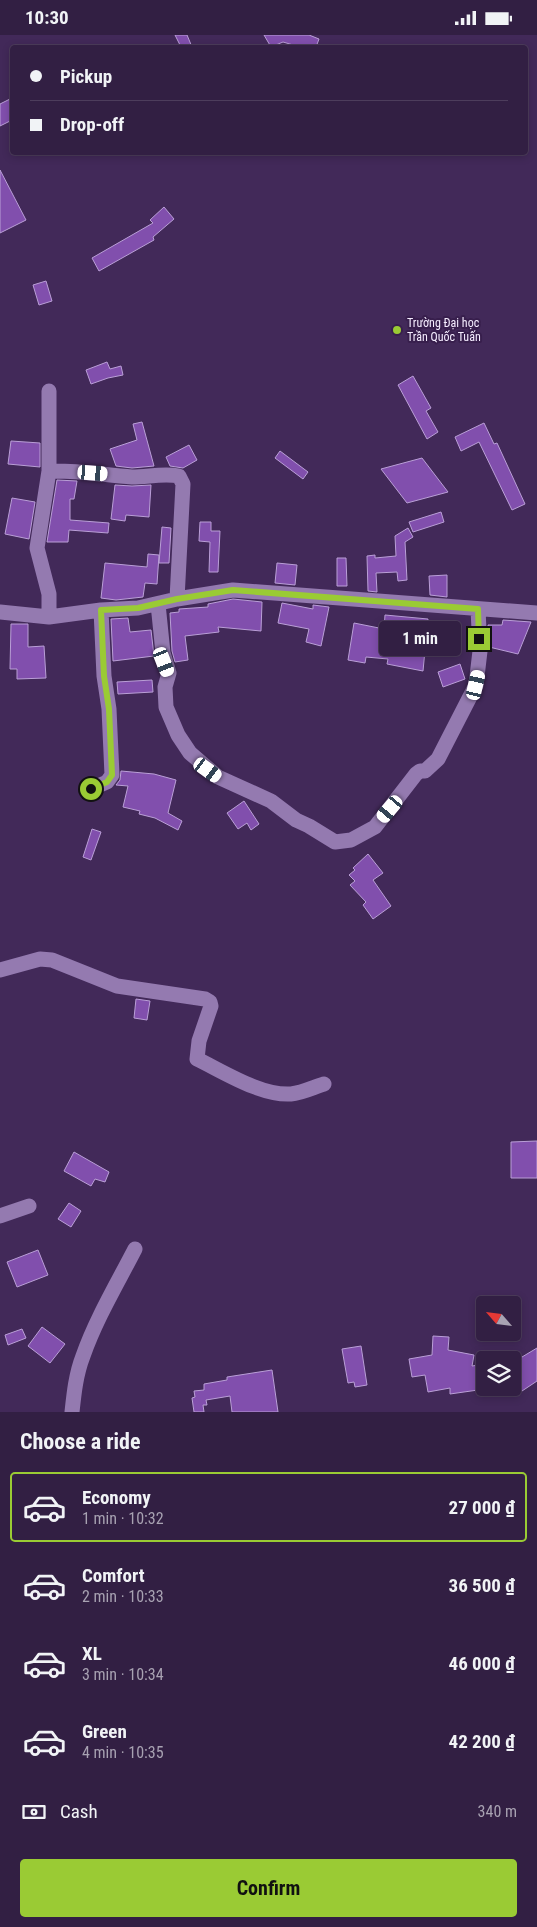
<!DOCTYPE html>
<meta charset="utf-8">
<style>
body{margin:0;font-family:"Roboto Condensed",sans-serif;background:#3d2c4e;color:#f1f3f6;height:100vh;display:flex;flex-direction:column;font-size:19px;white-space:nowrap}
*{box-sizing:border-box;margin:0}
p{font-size:16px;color:#a8a2b2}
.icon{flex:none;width:28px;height:28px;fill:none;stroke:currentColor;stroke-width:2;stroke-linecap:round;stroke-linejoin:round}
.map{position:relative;height:1377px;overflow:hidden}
.drawer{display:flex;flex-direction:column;background:#321f43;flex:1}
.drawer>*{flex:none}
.banner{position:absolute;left:10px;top:10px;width:518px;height:110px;border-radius:5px;box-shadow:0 2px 8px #0003,0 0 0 1px #4d3d5c;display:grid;align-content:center;height:110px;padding:0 20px;background:#321f43}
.needle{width:32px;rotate:298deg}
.buttons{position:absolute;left:476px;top:1261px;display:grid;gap:10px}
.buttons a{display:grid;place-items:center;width:45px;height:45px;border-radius:5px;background:#321f43;box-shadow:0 2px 8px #0003,0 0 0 1px #4d3d5c;font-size:25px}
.end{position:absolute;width:22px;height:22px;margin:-11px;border:6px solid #9acb34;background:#111;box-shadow:0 0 0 2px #111}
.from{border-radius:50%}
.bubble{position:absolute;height:35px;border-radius:5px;background:#321f43;box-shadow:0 2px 8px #0003,0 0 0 1px #4d3d5c;font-size:16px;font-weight:700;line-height:35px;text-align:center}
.car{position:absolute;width:15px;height:30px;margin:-15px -8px;border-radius:6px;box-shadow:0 0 4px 1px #0007;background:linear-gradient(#fff 24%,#345 0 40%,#fff 0 76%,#345 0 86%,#fff 0)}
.banner b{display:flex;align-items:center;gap:18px;height:48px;font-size:19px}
.banner b+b{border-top:1px solid #4d3d5c}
.banner i{width:12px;height:12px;background:#f1f3f6}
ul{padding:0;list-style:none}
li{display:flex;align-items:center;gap:15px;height:70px;margin:0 10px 8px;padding:0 10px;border:2px solid transparent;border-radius:5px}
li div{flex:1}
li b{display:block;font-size:19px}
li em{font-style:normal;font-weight:700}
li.current{border-color:#9acb34}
li>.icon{width:45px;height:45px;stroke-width:1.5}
h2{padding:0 20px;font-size:22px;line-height:60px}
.pay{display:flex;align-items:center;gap:12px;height:55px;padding:0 20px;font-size:19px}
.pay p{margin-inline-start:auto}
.button{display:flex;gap:10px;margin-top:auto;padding:10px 20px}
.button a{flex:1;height:58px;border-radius:5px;background:#9acb34;color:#111;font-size:20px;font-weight:700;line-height:58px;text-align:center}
.status{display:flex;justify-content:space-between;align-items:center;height:35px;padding:0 25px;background:#321f43;direction:ltr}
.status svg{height:14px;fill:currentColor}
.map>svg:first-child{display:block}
</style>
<div class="status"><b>10:30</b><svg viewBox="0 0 49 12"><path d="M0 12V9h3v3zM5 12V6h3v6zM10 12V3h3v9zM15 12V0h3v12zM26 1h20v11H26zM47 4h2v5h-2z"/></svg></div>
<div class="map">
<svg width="537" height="1377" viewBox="0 0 537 1377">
<rect width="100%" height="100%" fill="#422959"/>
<path fill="#814fad" stroke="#ba9fd7" d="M175 0H187L192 12H181Z
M264 0H309L319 4 316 12H300L283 7 271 12Z
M12 63V85L0 91V69Z
M0 135 26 185 0 198Z
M164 172 174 184 153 202 154 205 99 236 92 223 153 188 150 185Z
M46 246 52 266 39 270 33 250Z
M107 327 110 334 121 331 123 340 108 343 91 349 86 335Z
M413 341 431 373 426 376 438 397 427 404 398 350Z
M142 387 154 431 132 433 116 431 110 414 137 405 133 389Z
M484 388 494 409 497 408 525 469 512 475 479 407 461 416 455 402Z
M11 406 40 408V432L8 429Z
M189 410 197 425 183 433 170 431 166 422Z
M280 416 308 437 303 444 275 423Z
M422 423 448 457 407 468 381 434Z
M57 445 77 446 74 464H70V485L109 488 108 498 69 495 68 507H47Z
M115 450 132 451 151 450 149 482 126 480 125 486 111 484Z
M12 463 35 467 29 504 5 499Z
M441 477 444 487 413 497 409 487Z
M200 487H211V496H220L218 537H209L210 507 199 506Z
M162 492 171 493 169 528H159Z
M408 493 413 502 405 507 407 545 398 546 397 537 376 538 377 557 368 556 367 521 375 520V523L396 521 395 501Z
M148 519 159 520 157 549 145 548 143 562 116 565 101 563 105 528 147 532Z
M337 523H346L347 551H337Z
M277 528 297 530 295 550 275 548Z
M447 540V562L430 560 429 541Z
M233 564 262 567 261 596 218 592 219 597 185 601 188 625 175 627 172 616 170 578 179 577V574L208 572V569Z
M282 568 313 574V570L329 572 321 611 306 607 309 594 278 588Z
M385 580 428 584 423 636 387 629 388 624 366 622 365 628 348 625 354 588 384 594Z
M128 583 130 597 151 595 154 621 113 626 111 584Z
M503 585 531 587 518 619 489 612 488 590H502Z
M11 589H28V612L44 611 46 643 17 644V634H10Z
M460 629 465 644 443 652 438 637Z
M152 645 153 657 118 659 117 647Z
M121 736 154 739 176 745 168 778 182 786 178 795 155 783 139 779 140 776 123 772 128 751 116 750 120 745Z
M244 766 259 789 251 795 247 788 238 794 227 778Z
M92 794 101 797 91 825 83 822Z
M368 819 383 838 373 845 391 871 373 884 363 870 366 867 350 850 355 846 349 840 355 835 353 833Z
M136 964 150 966 147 985 134 983Z
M537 1106V1143H511V1107Z
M74 1117 109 1137 105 1147 95 1144 91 1151 64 1136Z
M69 1168 81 1176 71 1192 58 1184Z
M38 1215 48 1240 17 1252 7 1227Z
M42 1292 65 1309 50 1328 28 1311Z
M22 1294 26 1303 8 1310 5 1300Z
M433 1301 449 1302 448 1315 474 1320 472 1331 485 1329V1354L450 1359V1353L428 1357 425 1340 412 1342 409 1324 432 1320Z
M361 1311 367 1350 355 1352 354 1347 348 1348 342 1314Z
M537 1313V1346L522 1356 518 1350H512V1328Z
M272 1335 278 1377H232L230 1361 206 1365 207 1370H203L204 1377H194L192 1363 195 1362 194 1356 204 1355V1349L227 1345V1342Z"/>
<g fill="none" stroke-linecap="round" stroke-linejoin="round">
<path stroke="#947ab0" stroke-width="15" d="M49 436C77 435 104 440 132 442 148 442 163 438 179 441L183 449 177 564
M158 569 163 618 169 638 165 652 166 672 178 700 190 718 218 742 271 766 296 785 309 791 335 807 351 805 375 792 416 739 420 736H425L438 724 476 650 480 616 478 574
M0 577 49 582 101 575 138 573 177 564 233 555 537 578
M49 582V559L37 513 49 436V356
M91 754 107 747 112 740 109 674 104 641 101 575
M0 935 40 924 52 925 117 951 205 964 210 967 211 971 199 1006 197 1024C224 1037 261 1061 291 1059 302 1058 314 1052 324 1049
M0 1181 29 1171
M72 1377C74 1358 76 1339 83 1321 96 1284 117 1249 135 1214"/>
</g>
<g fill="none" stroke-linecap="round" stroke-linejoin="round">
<path stroke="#9acb34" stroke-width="6" d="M91 754 107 747 112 740 109 674 104 641 101 575 138 573 177 564 233 555 478 574 479 604"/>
</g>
<circle fill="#9acb34" stroke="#381f4d" stroke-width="2" cx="397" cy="295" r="5"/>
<g text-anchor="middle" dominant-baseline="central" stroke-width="4" stroke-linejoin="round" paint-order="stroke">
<g font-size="12" fill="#f5edff" stroke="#381f4d" text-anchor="start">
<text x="407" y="288">Trường Đại học<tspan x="407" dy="14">Trần Quốc Tuấn</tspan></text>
</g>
</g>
</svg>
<div class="buttons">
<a><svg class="needle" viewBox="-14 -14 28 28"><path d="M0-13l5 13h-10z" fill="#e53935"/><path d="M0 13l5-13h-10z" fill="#a8a2b2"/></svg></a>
<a><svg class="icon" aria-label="layers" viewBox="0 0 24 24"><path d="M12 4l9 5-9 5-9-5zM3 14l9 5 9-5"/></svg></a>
</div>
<i class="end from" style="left:91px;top:754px"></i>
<i class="end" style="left:479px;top:604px"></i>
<div class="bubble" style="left:379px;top:586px;width:82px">1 min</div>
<i class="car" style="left:93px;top:438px;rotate:94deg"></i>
<i class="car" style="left:164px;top:627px;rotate:159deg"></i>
<i class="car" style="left:476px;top:650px;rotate:13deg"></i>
<i class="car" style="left:208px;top:735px;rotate:126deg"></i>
<i class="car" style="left:390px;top:774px;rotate:220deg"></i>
<div class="banner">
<b><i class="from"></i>Pickup</b>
<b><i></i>Drop-off</b>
</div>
</div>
<section class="drawer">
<h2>Choose a ride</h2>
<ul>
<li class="current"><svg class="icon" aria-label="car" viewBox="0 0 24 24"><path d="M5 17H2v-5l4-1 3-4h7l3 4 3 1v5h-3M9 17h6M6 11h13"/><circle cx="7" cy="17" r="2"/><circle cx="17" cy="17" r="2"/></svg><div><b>Economy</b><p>1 min · 10:32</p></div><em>27 000 ₫</em></li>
<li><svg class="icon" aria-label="car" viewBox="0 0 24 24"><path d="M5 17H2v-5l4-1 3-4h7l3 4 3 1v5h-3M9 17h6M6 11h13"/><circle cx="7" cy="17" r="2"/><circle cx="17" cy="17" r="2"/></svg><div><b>Comfort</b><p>2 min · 10:33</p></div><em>36 500 ₫</em></li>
<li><svg class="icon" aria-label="car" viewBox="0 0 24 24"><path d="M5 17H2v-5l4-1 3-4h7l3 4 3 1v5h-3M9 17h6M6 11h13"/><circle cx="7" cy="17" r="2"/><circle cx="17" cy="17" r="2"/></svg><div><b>XL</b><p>3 min · 10:34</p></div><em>46 000 ₫</em></li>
<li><svg class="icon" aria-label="car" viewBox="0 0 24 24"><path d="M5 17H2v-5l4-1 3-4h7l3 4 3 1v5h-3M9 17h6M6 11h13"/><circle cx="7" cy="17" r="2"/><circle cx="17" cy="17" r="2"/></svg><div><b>Green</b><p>4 min · 10:35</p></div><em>42 200 ₫</em></li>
</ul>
<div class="pay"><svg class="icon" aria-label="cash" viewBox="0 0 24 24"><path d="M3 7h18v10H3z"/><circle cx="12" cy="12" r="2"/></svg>Cash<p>340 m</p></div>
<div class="button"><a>Confirm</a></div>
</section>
